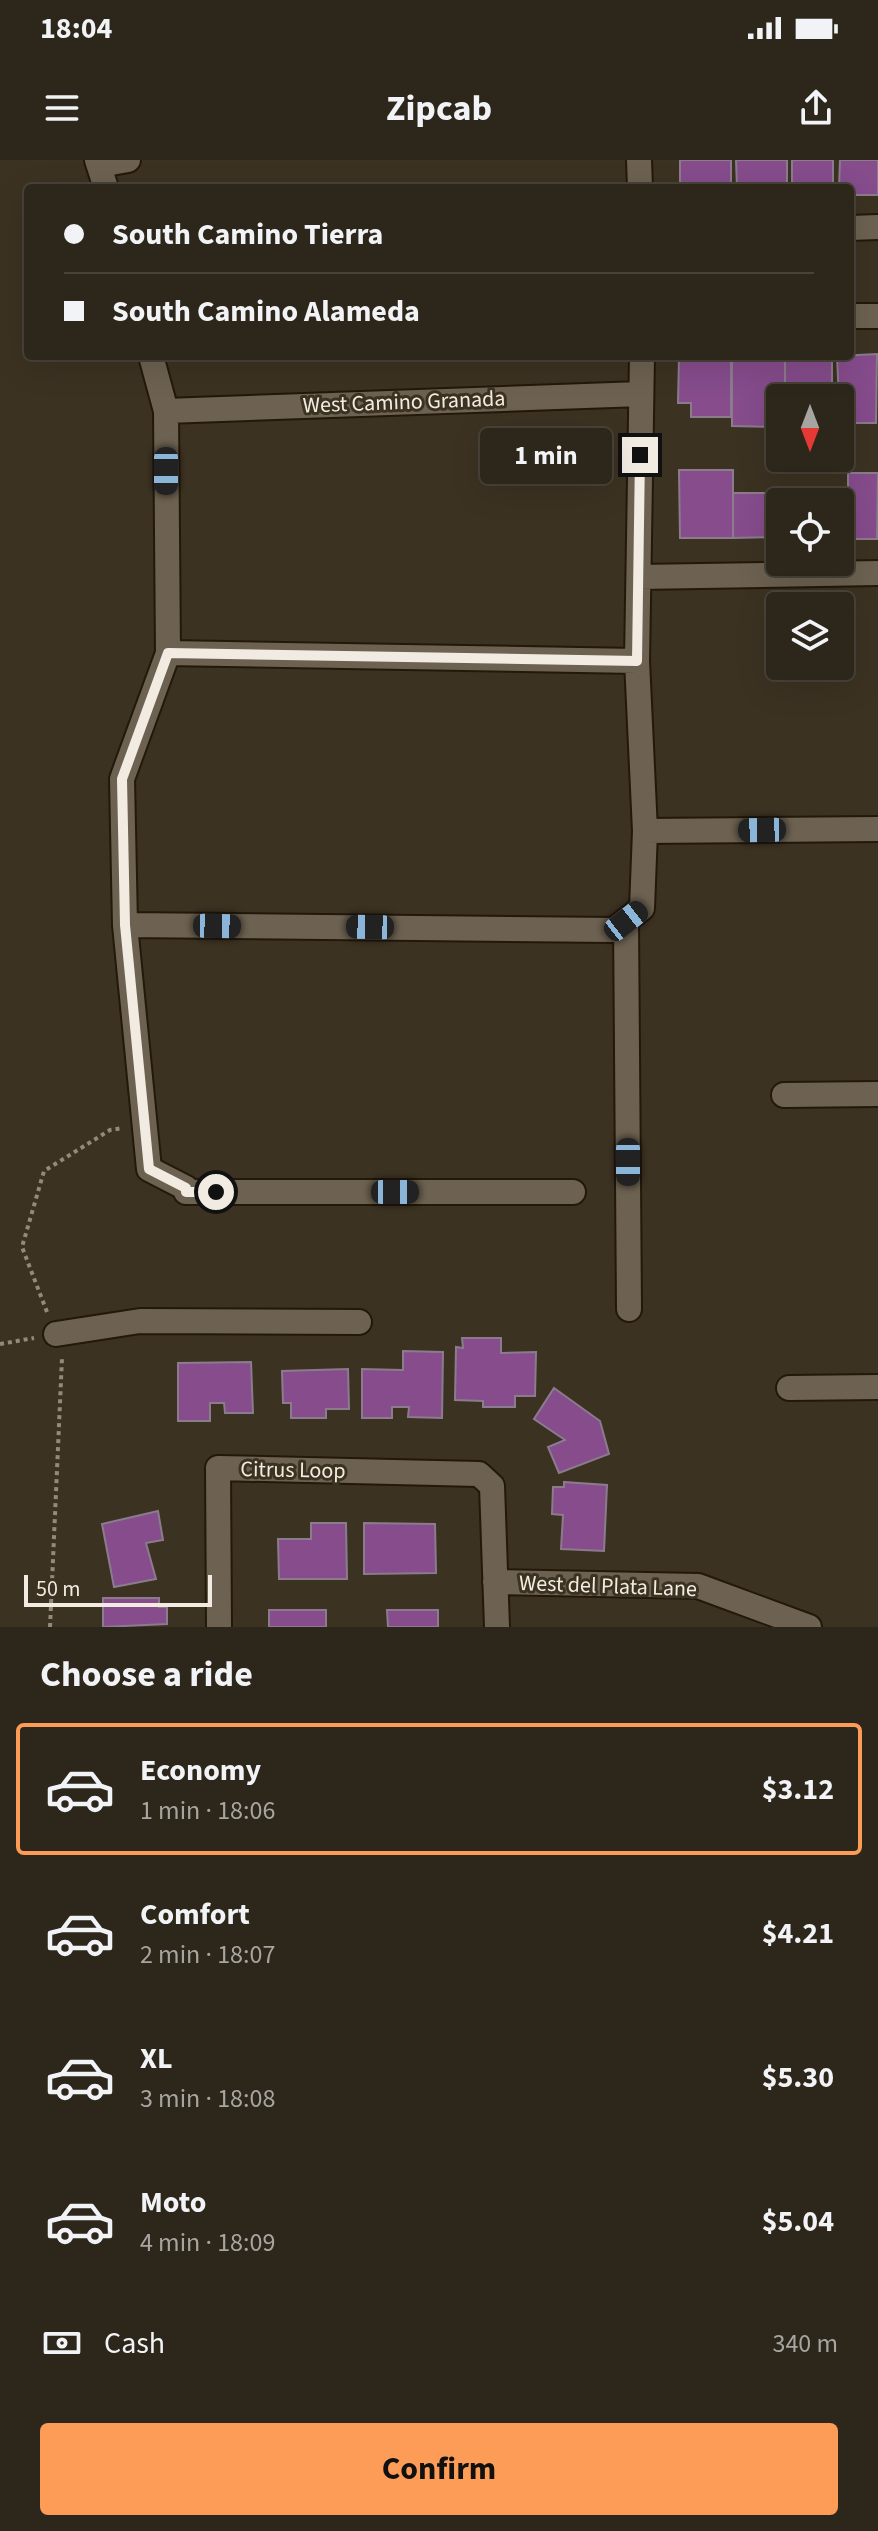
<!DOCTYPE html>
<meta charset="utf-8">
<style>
body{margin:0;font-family:"Source Sans 3",sans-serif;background:#393227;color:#f1f3f6;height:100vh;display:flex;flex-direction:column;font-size:30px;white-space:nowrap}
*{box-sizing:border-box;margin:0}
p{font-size:26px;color:#a7a5a2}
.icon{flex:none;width:44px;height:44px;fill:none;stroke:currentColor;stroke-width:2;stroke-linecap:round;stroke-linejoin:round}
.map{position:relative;height:1467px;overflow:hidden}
.sheet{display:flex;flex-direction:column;background:#2d261a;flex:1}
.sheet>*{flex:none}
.guide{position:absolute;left:24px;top:24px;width:830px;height:176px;border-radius:8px;box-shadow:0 8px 32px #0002,0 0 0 2px #484339;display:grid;align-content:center;height:176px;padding:0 40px;background:#2d261a}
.needle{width:52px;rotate:180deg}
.buttons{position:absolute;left:766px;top:224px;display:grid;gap:16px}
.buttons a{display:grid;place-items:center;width:88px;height:88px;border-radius:8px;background:#2d261a;box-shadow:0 8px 32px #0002,0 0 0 2px #484339;font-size:40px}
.scale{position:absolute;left:24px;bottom:20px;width:188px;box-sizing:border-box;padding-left:8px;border:4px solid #f1ebe1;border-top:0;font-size:22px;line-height:28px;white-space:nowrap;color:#f1ebe1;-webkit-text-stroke:6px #3c3222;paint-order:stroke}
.end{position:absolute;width:36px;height:36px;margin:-18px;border:10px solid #f1ebe1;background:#111;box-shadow:0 0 0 4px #111}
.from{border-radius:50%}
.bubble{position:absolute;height:56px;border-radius:8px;background:#2d261a;box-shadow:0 8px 32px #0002,0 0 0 2px #484339;font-size:26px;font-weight:700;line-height:56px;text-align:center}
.car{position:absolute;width:24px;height:48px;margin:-24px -12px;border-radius:10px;box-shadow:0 0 6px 2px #0007;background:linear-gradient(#222 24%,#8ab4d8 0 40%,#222 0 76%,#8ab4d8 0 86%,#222 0)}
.guide b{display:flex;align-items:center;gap:28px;height:76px;font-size:30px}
.guide b+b{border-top:2px solid #484339}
.guide i{width:20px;height:20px;background:#f1f3f6}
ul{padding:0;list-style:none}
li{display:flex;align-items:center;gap:24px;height:132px;margin:0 16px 12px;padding:0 24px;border:4px solid transparent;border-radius:8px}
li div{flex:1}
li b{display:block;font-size:30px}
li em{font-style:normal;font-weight:700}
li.on{border-color:#fd9c56}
li>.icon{width:72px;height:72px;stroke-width:1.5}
h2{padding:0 40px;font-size:36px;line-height:96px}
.pay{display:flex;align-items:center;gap:20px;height:88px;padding:0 40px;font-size:30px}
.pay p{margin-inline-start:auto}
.action{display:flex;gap:16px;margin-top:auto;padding:16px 40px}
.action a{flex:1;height:92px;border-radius:8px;background:#fd9c56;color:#111;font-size:32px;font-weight:700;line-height:92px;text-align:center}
.status{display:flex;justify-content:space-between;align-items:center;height:56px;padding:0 40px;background:#2d261a;direction:ltr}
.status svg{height:22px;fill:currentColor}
header{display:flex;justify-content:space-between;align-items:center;height:104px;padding:0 40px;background:#2d261a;font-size:36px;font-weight:700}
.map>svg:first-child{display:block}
</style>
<div class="status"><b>18:04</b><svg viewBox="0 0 49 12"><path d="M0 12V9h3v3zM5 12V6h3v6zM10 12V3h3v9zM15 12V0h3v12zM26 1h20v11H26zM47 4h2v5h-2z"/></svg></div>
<header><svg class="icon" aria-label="menu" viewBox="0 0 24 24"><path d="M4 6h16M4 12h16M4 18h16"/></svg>Zipcab<svg class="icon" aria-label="share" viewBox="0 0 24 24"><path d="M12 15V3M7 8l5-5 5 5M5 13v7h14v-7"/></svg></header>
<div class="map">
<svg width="878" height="1467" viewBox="0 0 878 1467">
<rect width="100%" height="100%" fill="#3c3222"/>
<path fill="#864c8c" stroke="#8a7c8c" stroke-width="2" d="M680 0H731V28H680Z
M736 0H787V28H737Z
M792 0H833V28H792Z
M840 0H878V35H850V28H839Z
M877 194 876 263H840L837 196Z
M732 196H785V238H780V267L732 266Z
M785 196H832V238H785Z
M679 197H731V257H691V243H678Z
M679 310H733V378H680Z
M848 313H878L877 379H841V333H848Z
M733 333H787V342H780V377L733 378Z
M462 1178H501V1193L536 1192 535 1236H515V1247H483V1241L455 1240 456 1187 463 1188Z
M403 1191 443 1192 442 1258 408 1257 409 1247H392V1258H362V1209L403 1210Z
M251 1202 253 1253H225L224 1243H210V1261H178V1203Z
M348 1209 349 1249H326V1258H291V1243H283L282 1211Z
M554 1228 600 1261 609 1294 559 1313 548 1287 565 1280 534 1259Z
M564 1322 607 1325 604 1391 561 1389 563 1355 552 1354 553 1327H564Z
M158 1351 163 1380 146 1383 156 1419 114 1427 102 1364Z
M311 1363H346L347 1419H279L278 1379H311Z
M364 1363 435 1364 436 1413 364 1414Z
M103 1438H159V1447H167V1464L103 1467Z
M269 1450H326V1467H269Z
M387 1450H438V1467H388Z"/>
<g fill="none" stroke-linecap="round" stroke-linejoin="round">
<defs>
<path id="minor" d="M97 0 106 28
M639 0 640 28
M100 5 128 0
M850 68 878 67
M850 156H878
M151 196 166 251 168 493 122 619 125 765 149 1009 186 1028V1032H573
M166 251 641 234
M639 417 878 413
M168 493 637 501
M645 671 878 669
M626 761 629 1149
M125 765 614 770 642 748 645 671 637 501 642 196
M784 935 878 934
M56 1174 140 1161 359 1162
M789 1228 878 1227
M495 1422 698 1426 809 1467
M219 1467 218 1308 479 1314 492 1326 497 1467"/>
</defs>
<use href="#minor" stroke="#23190b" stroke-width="28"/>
<path stroke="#928a7d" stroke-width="4" stroke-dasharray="4 4" stroke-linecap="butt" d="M47 1152 22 1087 44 1011 110 970 123 968
M0 1184 34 1178
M50 1467 62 1198"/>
<use href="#minor" stroke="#6d6251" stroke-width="24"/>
</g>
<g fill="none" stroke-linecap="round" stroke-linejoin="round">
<path stroke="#f1ebe1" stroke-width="10" d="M216 1032H186V1028L149 1009 125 765 122 619 168 493 637 501 640 295"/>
</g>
<g text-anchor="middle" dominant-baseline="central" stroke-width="6" stroke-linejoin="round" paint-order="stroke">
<g font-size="22" fill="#f1ebe1" stroke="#3c3222">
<text transform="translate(404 242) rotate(-2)">West Camino Granada</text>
<text transform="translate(293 1310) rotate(1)">Citrus Loop</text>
<text transform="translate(608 1426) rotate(2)">West del Plata Lane</text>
</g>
</g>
</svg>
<div class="buttons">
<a><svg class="needle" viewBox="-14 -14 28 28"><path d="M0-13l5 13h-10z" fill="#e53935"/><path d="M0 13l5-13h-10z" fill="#a7a5a2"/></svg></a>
<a><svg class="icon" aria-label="locate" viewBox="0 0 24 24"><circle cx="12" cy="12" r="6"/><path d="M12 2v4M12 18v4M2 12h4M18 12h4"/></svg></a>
<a><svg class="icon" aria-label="layers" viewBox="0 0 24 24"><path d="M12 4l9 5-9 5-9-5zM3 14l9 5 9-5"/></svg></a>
</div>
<div class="scale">50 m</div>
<i class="end from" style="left:216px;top:1032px"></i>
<i class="end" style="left:640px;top:295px"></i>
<div class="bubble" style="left:480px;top:268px;width:132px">1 min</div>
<i class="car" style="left:166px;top:311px;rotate:180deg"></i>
<i class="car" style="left:762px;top:670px;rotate:269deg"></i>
<i class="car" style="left:626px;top:761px;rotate:52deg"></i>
<i class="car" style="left:217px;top:766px;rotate:91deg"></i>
<i class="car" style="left:370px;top:767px;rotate:271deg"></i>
<i class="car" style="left:628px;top:1002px;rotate:180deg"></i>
<i class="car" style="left:395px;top:1032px;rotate:90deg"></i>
<div class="guide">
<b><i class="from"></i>South Camino Tierra</b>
<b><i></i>South Camino Alameda</b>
</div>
</div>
<section class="sheet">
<h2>Choose a ride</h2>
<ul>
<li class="on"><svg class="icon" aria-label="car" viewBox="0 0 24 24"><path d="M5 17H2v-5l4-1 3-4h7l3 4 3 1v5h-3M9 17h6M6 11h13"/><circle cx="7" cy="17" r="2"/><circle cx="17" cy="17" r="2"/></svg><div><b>Economy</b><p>1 min · 18:06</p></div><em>$3.12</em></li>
<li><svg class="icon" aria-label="car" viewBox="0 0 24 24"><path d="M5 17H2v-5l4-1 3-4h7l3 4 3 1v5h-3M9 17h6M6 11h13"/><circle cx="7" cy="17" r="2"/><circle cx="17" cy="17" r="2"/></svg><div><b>Comfort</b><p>2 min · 18:07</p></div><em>$4.21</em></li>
<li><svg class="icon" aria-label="car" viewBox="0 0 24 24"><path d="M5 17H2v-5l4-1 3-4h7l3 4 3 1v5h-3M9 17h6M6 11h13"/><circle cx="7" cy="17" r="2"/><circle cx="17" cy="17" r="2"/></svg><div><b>XL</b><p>3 min · 18:08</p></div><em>$5.30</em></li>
<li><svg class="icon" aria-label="car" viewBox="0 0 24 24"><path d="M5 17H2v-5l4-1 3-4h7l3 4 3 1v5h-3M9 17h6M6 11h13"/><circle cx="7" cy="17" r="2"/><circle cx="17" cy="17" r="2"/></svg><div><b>Moto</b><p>4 min · 18:09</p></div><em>$5.04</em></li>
</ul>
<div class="pay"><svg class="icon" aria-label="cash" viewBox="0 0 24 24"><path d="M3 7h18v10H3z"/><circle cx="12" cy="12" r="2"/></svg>Cash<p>340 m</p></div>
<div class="action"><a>Confirm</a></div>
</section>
